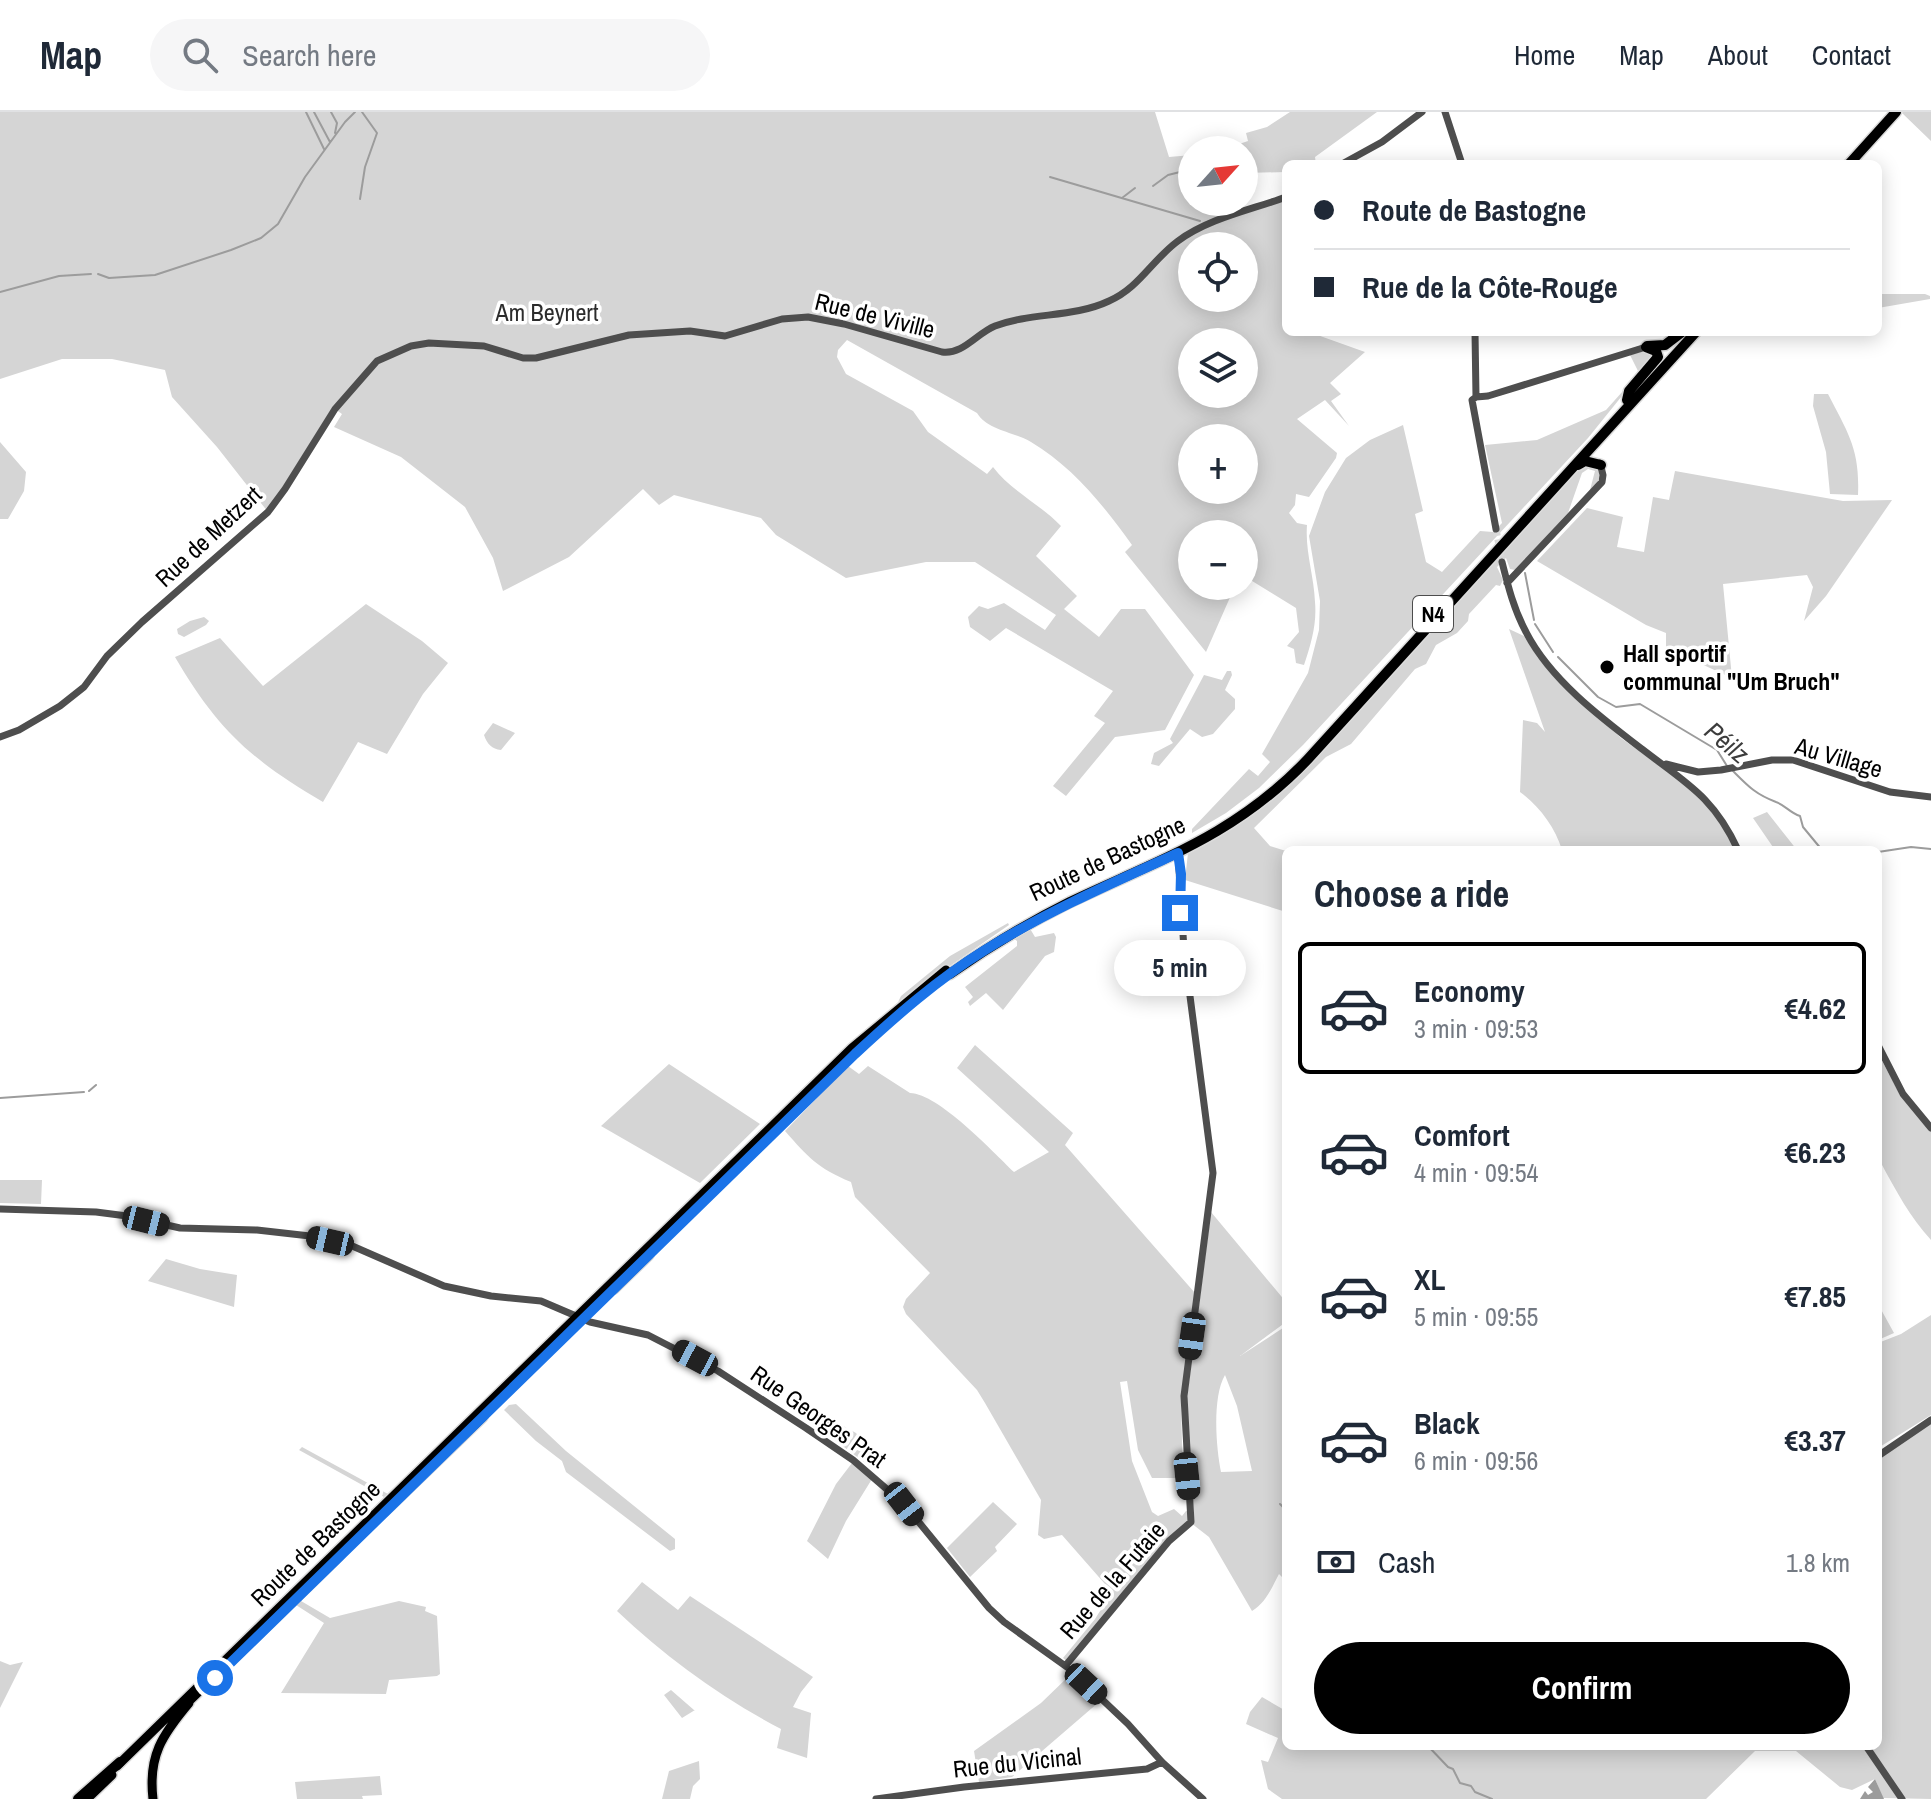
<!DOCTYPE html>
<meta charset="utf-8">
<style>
body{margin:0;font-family:"Archivo Narrow",sans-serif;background:#f6f6f7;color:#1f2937;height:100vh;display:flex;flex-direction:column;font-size:30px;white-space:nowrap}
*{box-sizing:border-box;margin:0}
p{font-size:26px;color:#747a83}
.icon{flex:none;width:44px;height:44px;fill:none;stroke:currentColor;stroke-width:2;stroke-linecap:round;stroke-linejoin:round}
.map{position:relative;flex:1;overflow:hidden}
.details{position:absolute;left:1282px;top:734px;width:600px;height:904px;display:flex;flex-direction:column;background:#fff;border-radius:12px;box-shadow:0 4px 20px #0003}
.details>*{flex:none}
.banner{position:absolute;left:1282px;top:48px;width:600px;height:176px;border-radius:12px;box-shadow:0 4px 20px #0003;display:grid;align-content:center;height:176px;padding:0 32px;background:#fff}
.needle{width:52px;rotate:63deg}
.controls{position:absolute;left:1178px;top:24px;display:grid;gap:16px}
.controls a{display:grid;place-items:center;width:80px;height:80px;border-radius:50%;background:#fff;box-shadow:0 4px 20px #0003;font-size:40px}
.end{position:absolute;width:36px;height:36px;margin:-18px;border:10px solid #1a73e8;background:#fff;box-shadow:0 0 0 4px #fff}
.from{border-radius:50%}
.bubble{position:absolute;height:56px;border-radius:28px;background:#fff;box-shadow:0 4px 20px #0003;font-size:26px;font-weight:800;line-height:56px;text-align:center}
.car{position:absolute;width:24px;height:48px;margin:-24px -12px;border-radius:10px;box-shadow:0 0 6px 2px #0007;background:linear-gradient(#222 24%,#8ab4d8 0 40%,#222 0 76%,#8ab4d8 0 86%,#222 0)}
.banner b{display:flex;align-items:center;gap:28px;height:76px;font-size:30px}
.banner b+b{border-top:2px solid #e0e1e3}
.banner i{width:20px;height:20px;background:#1f2937}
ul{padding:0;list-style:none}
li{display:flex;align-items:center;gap:24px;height:132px;margin:0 16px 12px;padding:0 16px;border:4px solid transparent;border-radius:12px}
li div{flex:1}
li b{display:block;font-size:30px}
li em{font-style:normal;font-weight:800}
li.active{border-color:#000}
li>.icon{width:72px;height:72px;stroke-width:1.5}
h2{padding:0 32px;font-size:36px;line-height:96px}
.pay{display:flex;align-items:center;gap:20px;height:88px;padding:0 32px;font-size:30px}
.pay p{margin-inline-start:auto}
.cta{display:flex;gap:16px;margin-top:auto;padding:16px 32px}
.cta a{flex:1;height:92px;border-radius:48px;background:#000;color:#fff;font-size:32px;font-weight:800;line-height:92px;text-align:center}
header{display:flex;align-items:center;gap:48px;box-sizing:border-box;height:112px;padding:0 40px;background:#fff;border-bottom:2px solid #e0e1e3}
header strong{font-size:38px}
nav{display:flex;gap:44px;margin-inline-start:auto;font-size:28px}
.search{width:560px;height:72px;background:#f6f6f7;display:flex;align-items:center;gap:20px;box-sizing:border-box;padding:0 28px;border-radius:44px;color:#747a83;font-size:30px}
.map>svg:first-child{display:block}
</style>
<header>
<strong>Map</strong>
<div class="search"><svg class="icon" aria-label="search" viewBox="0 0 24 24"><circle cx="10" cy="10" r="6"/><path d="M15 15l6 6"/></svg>Search here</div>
<nav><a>Home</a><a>Map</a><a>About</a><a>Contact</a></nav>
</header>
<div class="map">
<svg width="1931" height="1687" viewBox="0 0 1931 1687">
<rect width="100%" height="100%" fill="#fff"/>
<path fill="#d5d5d5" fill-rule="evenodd" d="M0 0H1155L1169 45 1192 43V90H1221L1228 107 1286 86V220H1309L1365 240 1330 271 1341 282 1331 289 1349 314 1325 288 1297 307 1337 341 1336 346 1309 385 1296 382 1295 393 1289 401 1297 411 1307 413C1305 440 1314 463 1315 490 1317 512 1311 532 1304 553L1296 551 1294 537 1287 534 1299 520 1296 496 1244 464V422H1192V474H1235L1206 540 1125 440 1132 433C1105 395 1072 354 1031 330 1014 320 987 318 977 301L847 228 838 238 837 245 846 262 913 299 928 320 987 362 993 355C1011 379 1040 392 1061 414L1036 444 1077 484 1064 497 1099 525 1121 497H1145L1194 563 1165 618 1115 625 1066 684 1053 674 1105 611 1094 604 1113 579 1006 516 990 529 970 515 968 505 979 494 988 497 1004 491 1045 518 1056 503 975 450H926L846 466 776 423 761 406 674 383 659 393 643 377 569 445 503 479 493 446 465 395 401 345 334 315 342 302 335 297 268 400 217 335 172 285 165 258 112 247H62L0 267ZM1192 134H1244V186H1192ZM1192 230H1244V282H1192ZM1192 326H1244V378H1192Z
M1290 0H1377L1315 45 1316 52H1286V60L1244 61V38H1221L1248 29 1246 21 1267 15Z
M1931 0V29L1902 1 1903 0Z
M1878 182H1925L1930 184V187L1878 196Z
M1647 238 1655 243 1588 326 1303 633 1259 676 1226 701 1192 721V717L1249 657 1258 664 1270 650 1262 642 1308 561 1319 518 1320 489 1309 424 1325 380 1346 346 1370 328 1403 313 1423 399 1415 402 1426 450 1442 460 1480 419 1493 420 1502 411 1485 333 1537 328 1606 298 1639 261 1630 243Z
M1814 282H1828C1848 321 1860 337 1858 383L1830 382 1826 340 1813 294Z
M0 330 26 360 24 379 8 407H0Z
M1584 352 1597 356C1603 366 1597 371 1590 378L1595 359 1588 357 1582 361 1568 401 1515 458 1510 457 1506 446 1497 455 1503 468 1500 474 1496 473 1469 502 1468 509 1457 521 1436 533 1426 552 1415 557 1351 632 1326 645 1254 716 1270 734 1286 739V800L1185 768 1188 741 1232 716 1282 678Z
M1675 359 1843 389 1892 388 1826 484 1804 509 1813 475 1807 463 1723 472 1732 566 1666 536V521L1646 513 1537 449 1587 396 1623 405 1617 435 1644 440 1653 385 1669 388Z
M366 492 422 529 448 551 423 582 387 642 358 630 323 690C251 648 217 617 175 545L220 526 263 574Z
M204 505 209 509 206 513 184 525 178 522 177 517 190 509Z
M1509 517 1524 524 1538 546 1556 567 1621 626 1696 680 1716 702 1735 738H1562C1555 715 1539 694 1520 680L1523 608 1537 611 1545 620Z
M1227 559H1231L1232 563 1225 578 1235 587V597L1213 622 1202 625 1190 617 1159 654 1151 652 1154 641 1173 631 1170 627 1204 563 1222 568Z
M493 611 515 621 501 638C492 637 487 632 484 623Z
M1767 700 1797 738H1775L1753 706Z
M1008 811 1009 813 898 890 901 884 950 844Z
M1029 815 1035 825 1054 821 1056 825 1054 840 1045 844 1003 898 986 881 970 894 968 890 973 885 965 875 1017 834V829L1013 826Z
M975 933 1073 1021 1065 1033 1195 1181 1181 1293 1183 1366H1152L1138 1338 1127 1269 1120 1270 1132 1349 1152 1400 1158 1404 1174 1397 1182 1404 1186 1399 1194 1401 1186 1294 1211 1100 1286 1190V1210L1240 1244 1286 1214V1469L1279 1462C1272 1475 1266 1491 1252 1499L1209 1425 1191 1411 1177 1421 1068 1550 1063 1546 1095 1507 1112 1480 1062 1423 1044 1427 1038 1423 1041 1388 985 1291 977 1278 906 1202 903 1195 906 1187 930 1161 855 1085 851 1070C817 1056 808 1045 785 1019L848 954 859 962 868 954 910 981C939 982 992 1039 1014 1060L1049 1040 957 956ZM1225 1263 1237 1294 1252 1359 1221 1360C1216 1336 1212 1285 1225 1263Z
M1878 941 1900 983 1931 1020V1128C1910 1105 1896 1079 1881 1051L1878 1052Z
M669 952 760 1012 700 1071 601 1014Z
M0 1068H42L41 1092 0 1091Z
M166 1147 200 1157 237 1163 234 1195 148 1169Z
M1878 1192 1894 1221 1878 1228Z
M1931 1203V1303L1878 1336V1231L1901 1222Z
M516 1292 566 1339 675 1427V1437L670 1439 566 1360 562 1349 536 1329 504 1298 509 1293Z
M827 1305 856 1321 875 1348 872 1356 816 1314Z
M1931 1308V1687L1883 1686 1875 1667 1852 1678 1840 1675 1796 1639H1755L1706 1687H1282L1268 1677 1261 1648 1268 1650 1278 1626 1246 1612 1250 1600 1262 1585 1286 1599V1634H1878V1344Z
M302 1335 388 1382 384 1385 299 1338Z
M852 1351 872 1367 846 1409 828 1447 807 1429 836 1372Z
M993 1390 1017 1412 995 1435 997 1439 970 1465 947 1436Z
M642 1470 678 1498 690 1484 813 1565 801 1580 793 1595 811 1601 807 1646 777 1636 781 1617C720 1585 667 1546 617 1499Z
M301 1489 330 1506 399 1489 426 1495 425 1499 437 1504 440 1562 437 1564 389 1568 386 1582 281 1581 324 1511 296 1493Z
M0 1549 10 1553 23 1550 0 1596Z
M1070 1563 1099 1590 1012 1665 979 1670 974 1639 1041 1591Z
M671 1578 694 1598H695L682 1606 664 1583Z
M699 1649 700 1667 693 1674 690 1687H662L669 1659Z
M380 1664 382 1683 362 1684 363 1687H297L295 1670Z"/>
<path fill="#9c9c9c" d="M1875 1667 1884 1687H1860L1865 1679 1868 1683 1873 1680 1868 1675Z"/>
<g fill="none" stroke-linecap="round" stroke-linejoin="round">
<path stroke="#9c9c9c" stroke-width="2" d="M306 0 324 37
M314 0 330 30
M331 0 337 11 335 21
M1050 65 1200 109
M1153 74 1168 63 1192 57
M1122 86 1135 76
M360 87 365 55 377 21 362 0
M98 162 109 166 155 163 231 138 261 126 278 112 305 65 345 10 355 0
M0 180 59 164 91 162
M1525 461 1534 508
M1535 512 1553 540
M1558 545 1598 585 1616 595 1640 592 1717 638 1727 654
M1732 658C1748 674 1755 682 1776 690 1785 693 1790 701 1800 704L1803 715 1822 738
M1878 740 1911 735 1931 737
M89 979 96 973
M0 986 84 980
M1280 1392 1286 1398
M1428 1634 1448 1655 1453 1657 1460 1671 1471 1674 1475 1680 1492 1687"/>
<path stroke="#d9d9d9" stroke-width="7" stroke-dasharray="7 3.5" stroke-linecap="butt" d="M1496 417 1502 450"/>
<defs>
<path id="primary" d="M614 1177 649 1143
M384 1400 483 1305
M183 1595 339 1444
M117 1654 852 936 946 858
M87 1687 112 1663
M153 1687C148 1644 162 1623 189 1591"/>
<path id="trunk" d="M1849 52 1896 0
M1647 234 1665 233 1682 220
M1627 288 1629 279 1658 245 1656 239 1646 235
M1578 353 1585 349 1601 353
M950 862C988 835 1028 811 1070 790 1161 747 1236 723 1308 647L1696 220
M78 1687 120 1650"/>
</defs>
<use href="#primary" stroke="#dbdbdb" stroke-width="12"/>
<use href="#trunk" stroke="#dbdbdb" stroke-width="13"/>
<path stroke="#4e4e4e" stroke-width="7" d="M1445 0 1462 52
M1342 52 1382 30 1422 0
M1475 220 1476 285 1472 288 1496 417
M1476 285 1488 284 1646 235
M1502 450C1508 474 1514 498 1526 520 1550 567 1600 605 1642 637 1686 671 1714 685 1738 738
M1507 471 1602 370 1603 363 1600 351
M0 625 19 618 60 594 84 575 107 544 142 510 268 400 285 377 335 297 377 249 411 234 429 231 484 234 523 246H536L629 223 690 219 725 224 782 207 808 205 844 212 942 240C963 243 977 221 995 214 1032 200 1073 206 1109 189 1139 176 1152 148 1178 129 1209 106 1251 98 1286 85
M1666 652 1698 660 1721 658 1772 648H1793L1890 680 1931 685
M1878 933 1903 982 1931 1016
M0 1097 96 1100 127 1104 180 1116 257 1118 310 1124 350 1133 444 1174 491 1184 541 1189 590 1210 648 1223 718 1259 806 1316 853 1348 904 1392 989 1496 1004 1510 1071 1558 1128 1612 1162 1650 1203 1687
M1878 1344 1931 1308
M1066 1553 1169 1429 1191 1410 1184 1284 1213 1061 1184 838 1178 741
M1866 1634 1902 1687
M876 1687 964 1675 1147 1657 1162 1650"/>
<use href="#primary" stroke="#000" stroke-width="9"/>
<use href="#trunk" stroke="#000" stroke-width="10"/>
</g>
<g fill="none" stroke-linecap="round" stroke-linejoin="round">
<path stroke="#1a73e8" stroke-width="10" d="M215 1566 855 942C896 904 938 867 985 838 1046 800 1112 771 1178 741L1181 762 1180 801"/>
</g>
<circle fill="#000" stroke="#fff" stroke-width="3" cx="1607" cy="555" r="8"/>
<g text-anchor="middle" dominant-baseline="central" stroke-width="7" stroke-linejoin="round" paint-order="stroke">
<rect fill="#fff" stroke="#4c4c4c" stroke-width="2" x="1413" y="484" width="40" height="36" rx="6"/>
<g font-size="22" font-weight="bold" fill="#000">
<text x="1433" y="502">N4</text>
</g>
<g font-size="24" fill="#2c2c2c" stroke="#fff">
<text x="547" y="200">Am Beynert</text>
</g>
<g font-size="24" fill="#000" stroke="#fff">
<text transform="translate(875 203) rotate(14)">Rue de Viville</text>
<text transform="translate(208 424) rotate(-43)">Rue de Metzert</text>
<text transform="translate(1839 645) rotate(16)">Au Village</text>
<text transform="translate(1107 746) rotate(-25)">Route de Bastogne</text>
<text transform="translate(819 1304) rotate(35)">Rue Georges Prat</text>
<text transform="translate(315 1431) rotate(-44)">Route de Bastogne</text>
<text transform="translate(1112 1468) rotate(-49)">Rue de la Futaie</text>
<text transform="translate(1017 1650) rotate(-6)">Rue du Vicinal</text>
</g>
<g font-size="24" font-weight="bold" fill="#000" stroke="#fff" text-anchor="start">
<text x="1623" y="541">Hall sportif<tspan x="1623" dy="28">communal "Um Bruch"</tspan></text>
</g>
<g font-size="26" font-style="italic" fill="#3d3d3d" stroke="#fff">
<text transform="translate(1727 630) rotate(40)">Péilz</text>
</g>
</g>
</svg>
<div class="controls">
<a><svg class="needle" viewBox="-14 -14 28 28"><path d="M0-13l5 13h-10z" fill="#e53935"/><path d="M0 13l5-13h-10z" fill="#747a83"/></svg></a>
<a><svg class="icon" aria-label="locate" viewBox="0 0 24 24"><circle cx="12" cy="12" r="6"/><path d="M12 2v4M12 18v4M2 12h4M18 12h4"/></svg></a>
<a><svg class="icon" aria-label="layers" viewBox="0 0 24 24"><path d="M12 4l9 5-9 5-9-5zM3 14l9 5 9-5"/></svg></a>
<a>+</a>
<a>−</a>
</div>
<i class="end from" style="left:215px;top:1566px"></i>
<i class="end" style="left:1180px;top:801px"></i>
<div class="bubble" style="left:1114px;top:828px;width:132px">5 min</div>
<i class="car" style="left:146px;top:1109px;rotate:104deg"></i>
<i class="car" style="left:330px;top:1129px;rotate:283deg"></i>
<i class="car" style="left:1192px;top:1224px;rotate:188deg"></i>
<i class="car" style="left:695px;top:1246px;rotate:298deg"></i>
<i class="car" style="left:1187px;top:1364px;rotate:174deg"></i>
<i class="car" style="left:904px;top:1392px;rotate:142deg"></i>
<i class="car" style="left:1086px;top:1572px;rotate:133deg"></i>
<div class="banner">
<b><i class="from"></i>Route de Bastogne</b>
<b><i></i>Rue de la Côte-Rouge</b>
</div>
<section class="details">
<h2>Choose a ride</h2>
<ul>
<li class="active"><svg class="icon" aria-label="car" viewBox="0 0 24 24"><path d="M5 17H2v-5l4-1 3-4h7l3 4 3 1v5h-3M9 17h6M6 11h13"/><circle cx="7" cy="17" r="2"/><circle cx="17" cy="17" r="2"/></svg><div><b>Economy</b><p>3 min · 09:53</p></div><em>€4.62</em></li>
<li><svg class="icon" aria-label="car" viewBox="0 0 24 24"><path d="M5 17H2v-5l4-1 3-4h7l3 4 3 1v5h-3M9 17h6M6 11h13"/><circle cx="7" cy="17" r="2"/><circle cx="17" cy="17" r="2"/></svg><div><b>Comfort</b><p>4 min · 09:54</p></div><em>€6.23</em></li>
<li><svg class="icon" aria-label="car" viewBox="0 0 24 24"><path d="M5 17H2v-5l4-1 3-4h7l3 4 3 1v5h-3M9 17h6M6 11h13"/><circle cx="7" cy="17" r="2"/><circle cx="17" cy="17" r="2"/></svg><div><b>XL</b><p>5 min · 09:55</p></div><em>€7.85</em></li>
<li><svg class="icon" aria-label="car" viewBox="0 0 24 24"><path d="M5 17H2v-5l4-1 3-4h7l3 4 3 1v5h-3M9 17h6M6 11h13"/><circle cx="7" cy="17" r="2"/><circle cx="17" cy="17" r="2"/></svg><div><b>Black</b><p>6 min · 09:56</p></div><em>€3.37</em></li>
</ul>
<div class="pay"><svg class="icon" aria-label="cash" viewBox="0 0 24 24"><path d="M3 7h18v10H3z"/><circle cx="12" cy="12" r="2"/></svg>Cash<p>1.8 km</p></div>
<div class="cta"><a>Confirm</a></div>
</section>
</div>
